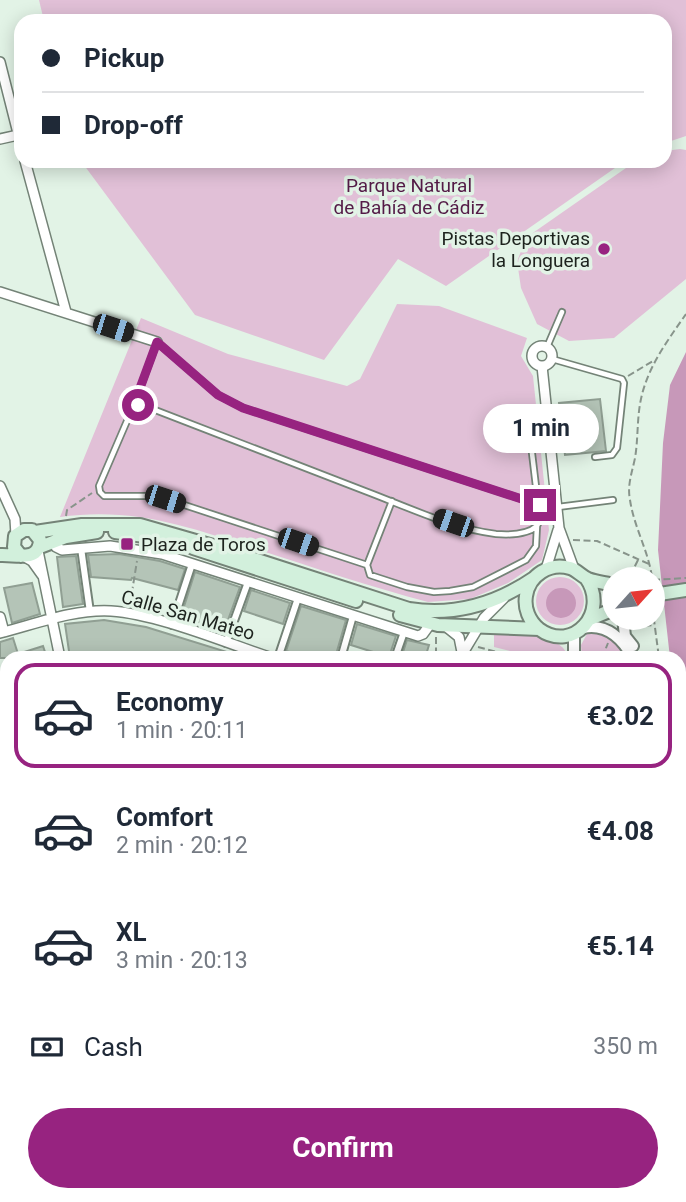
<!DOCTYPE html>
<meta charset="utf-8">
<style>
body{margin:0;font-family:Roboto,sans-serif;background:#f6f6f7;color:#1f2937;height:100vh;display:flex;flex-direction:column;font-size:26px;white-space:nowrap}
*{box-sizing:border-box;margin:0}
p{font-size:23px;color:#747a83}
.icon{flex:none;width:38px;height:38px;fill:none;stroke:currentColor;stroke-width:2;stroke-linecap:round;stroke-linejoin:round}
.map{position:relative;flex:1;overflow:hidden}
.drawer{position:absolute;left:0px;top:651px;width:686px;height:551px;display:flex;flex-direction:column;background:#fff;border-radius:21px 21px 0 0;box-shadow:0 4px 18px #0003}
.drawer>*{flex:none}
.top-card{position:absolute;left:14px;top:14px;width:658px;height:154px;border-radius:21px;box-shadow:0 4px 18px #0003;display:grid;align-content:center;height:154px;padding:0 28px;background:#fff}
.needle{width:46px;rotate:63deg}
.tools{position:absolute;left:602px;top:567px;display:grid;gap:14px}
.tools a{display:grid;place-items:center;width:63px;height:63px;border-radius:50%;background:#fff;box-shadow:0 4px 18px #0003;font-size:35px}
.end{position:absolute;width:32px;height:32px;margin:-16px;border:9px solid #972380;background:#fff;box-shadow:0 0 0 4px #fff}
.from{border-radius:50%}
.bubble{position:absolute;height:49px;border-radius:24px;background:#fff;box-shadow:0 4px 18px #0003;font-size:23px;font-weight:700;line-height:49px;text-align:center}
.car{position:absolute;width:21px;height:42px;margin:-21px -10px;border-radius:9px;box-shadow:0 0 5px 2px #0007;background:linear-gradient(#222 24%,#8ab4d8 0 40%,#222 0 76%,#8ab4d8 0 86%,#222 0)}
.top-card b{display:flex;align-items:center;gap:24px;height:66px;font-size:26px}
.top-card b+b{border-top:2px solid #e0e1e3}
.top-card i{width:18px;height:18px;background:#1f2937}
ul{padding:12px 0 0;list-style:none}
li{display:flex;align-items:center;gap:21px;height:105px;margin:0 14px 10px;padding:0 14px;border:4px solid transparent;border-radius:21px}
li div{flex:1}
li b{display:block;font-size:26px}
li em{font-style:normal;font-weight:700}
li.selected{border-color:#972380}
li>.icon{width:63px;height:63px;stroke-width:1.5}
.pay{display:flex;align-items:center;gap:18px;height:77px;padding:0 28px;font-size:26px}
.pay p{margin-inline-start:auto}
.action{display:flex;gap:14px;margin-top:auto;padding:14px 28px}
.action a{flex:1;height:80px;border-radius:42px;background:#972380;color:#fff;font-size:28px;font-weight:700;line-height:80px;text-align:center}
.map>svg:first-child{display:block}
</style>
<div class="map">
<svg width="686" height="1202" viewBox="0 0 686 1202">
<rect width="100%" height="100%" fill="#e2f3e6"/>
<path fill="#e1c0d7" d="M39 0H686V136L665 143V21H44Z
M680 149 686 150V279L614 338 569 341 537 324 521 288 517 261 527 237 636 161H665V151Z
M81 161H625L446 286 398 259 324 360 195 315Z
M397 304 439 306 527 338 521 356 533 376 549 530 542 560 508 583 470 599 428 602C371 587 315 568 259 550 189 527 135 507 60 517L141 318 228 354 347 386 360 379Z
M536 601a24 24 0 1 1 48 0a24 24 0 1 1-48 0Z
M494 632C517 632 561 632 569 658H530L529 656 494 647Z
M588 632C610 631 617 643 629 658H582L581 645Z
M4 732 7 733V768L4 764 0 766V740L4 737 2 734Z
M7 829V901L0 905V834Z
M7 996V1075L0 1081V1000Z"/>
<path fill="#c798b9" d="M686 352V791L679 732V658H670L658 550 663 443 670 385Z
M546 603a15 15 0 1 1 30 0a15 15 0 1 1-30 0Z
M5 843 7 846V876L0 865V845Z"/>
<path fill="#b4c4b7" stroke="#909f93" stroke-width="2" d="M600 399 606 451 565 455 559 403Z
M119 554 160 561 185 569 178 590 132 578 131 580 91 577 88 555Z
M76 556 83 604 63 607 57 557Z
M195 572 240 587 224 631 181 616Z
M32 583 40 614 12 623 4 588Z
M251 590 290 603 283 624 244 611Z
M301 606 346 620 335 658H310L286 651Z
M104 620 146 627 240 656 239 658H119L104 656 70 658 65 624Z
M357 624 396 636 389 657 351 645Z
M13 638 18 654 43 646 47 658H0V642Z
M407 640 429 645 425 658H401Z"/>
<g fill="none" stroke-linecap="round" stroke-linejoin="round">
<defs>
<path id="service" d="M547 347 562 312
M552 359 622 379 624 383 617 448 612 455 595 457
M134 405 157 342 218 395 243 408 540 505 558 507 613 500
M392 501 367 565 370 575 407 587 434 592 450 591 473 587 526 560 536 546 537 526 540 520 529 428
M367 565 157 496H104L100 492 99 486 133 407 140 405 150 408C221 436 293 463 365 491 405 506 453 529 496 534 509 535 527 535 537 526"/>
<path id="pedestrian" d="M81 548 90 612
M172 625 192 564
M226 643 248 582
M278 658 298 598
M341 658 353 616
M395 658 404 632
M0 959 7 955
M0 1026 7 1022
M59 1195 63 1202
M288 1195 304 1202
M523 1202 526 1195"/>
<path id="minor" d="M0 62 21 145
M0 139 18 135
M25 161 66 312
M0 292 157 342
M532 356a10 10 0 1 1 20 0a10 10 0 1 1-20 0Z
M542 366 559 528 574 569
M0 486 15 519 16 535
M52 542 56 547 62 550 110 546 162 554 418 636 423 634 431 623
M38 551 60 658
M25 557 32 561 42 575
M546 569 558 530
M0 617 4 632
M444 625 459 637 462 652
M0 633C36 624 73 609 111 611 158 614 226 643 272 658
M460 658 484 618 504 598
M0 702 7 700
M0 801 7 798
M0 1115 7 1121
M680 1149V1202
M136 1195 144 1202"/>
<path id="tertiary" d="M623 618 625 636 633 646
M583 628C606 623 622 638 633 658
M574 633V658
M679 1147 680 1149
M256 1202 260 1195"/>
<path id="secondary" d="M35 532 82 525H140L220 548 409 609C454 616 496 604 534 578
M115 532 159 538
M40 547 66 537 97 532
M193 548 356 601
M0 555C16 554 39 563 40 540L32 530H24L15 536 14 547 21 556
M586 578C610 612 573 654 539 629 529 621 524 608 526 596 529 575 550 562 570 568 577 570 581 576 588 579 596 582 606 583 614 585
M653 595 686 590
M400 615 438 625 539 629
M590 619 614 609"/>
</defs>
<use href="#service" stroke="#748377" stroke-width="8"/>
<use href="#pedestrian" stroke="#748377" stroke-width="10"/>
<use href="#minor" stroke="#748377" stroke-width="12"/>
<use href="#tertiary" stroke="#748377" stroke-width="14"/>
<use href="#secondary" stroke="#748377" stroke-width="16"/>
<path stroke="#88948b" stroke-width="2" stroke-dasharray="7 3.5" stroke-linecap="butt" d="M628 376 653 361
M66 516 67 510 92 493
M573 540 597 541 649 564
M638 560 634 568 640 579
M652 577C648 550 634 527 630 500 627 485 632 473 635 458 638 441 637 422 640 404 646 369 666 343 686 314
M653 580 686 578
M130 604 137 561
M655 607 654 620 659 658
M641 618 642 626 654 625
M436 637V658
M478 647 520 658
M602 658 608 643
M679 865 686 932
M679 1101H686
M0 1198 7 1194
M617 1202 619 1195"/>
<use href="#service" stroke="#fff" stroke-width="4.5"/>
<use href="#pedestrian" stroke="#fff" stroke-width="6"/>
<use href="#minor" stroke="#fff" stroke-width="9"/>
<use href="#tertiary" stroke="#fff" stroke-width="10"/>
<use href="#secondary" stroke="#d2f0dc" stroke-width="12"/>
</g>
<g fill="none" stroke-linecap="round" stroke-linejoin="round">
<path stroke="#972380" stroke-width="9" d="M138 405 133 407 157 342 218 395 243 408 540 505"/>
</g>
<g fill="#972380" stroke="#e2f3e6" stroke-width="2.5">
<circle cx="604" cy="249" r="7"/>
<rect x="120" y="537" width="14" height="14" rx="3.5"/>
</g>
<g text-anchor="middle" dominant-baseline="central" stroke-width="7" stroke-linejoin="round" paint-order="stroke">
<g font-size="19" fill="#541b47" stroke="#e2f3e6">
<text x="409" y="185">Parque Natural<tspan x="409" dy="22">de Bahía de Cádiz</tspan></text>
</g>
<g font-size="19" fill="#1d231e" stroke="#e2f3e6" text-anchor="end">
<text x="590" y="238">Pistas Deportivas<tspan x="590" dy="22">la Longuera</tspan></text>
<text x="141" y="544" text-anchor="start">Plaza de Toros</text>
</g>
<g font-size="19" fill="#1d231e" stroke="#e2f3e6">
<text transform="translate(188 615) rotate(16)">Calle San Mateo</text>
</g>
</g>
</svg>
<div class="tools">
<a><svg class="needle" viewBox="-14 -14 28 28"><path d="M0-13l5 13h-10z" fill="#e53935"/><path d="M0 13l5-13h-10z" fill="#747a83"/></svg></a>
</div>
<i class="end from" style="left:138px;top:405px"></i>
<i class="end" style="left:540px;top:505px"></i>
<div class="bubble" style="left:483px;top:404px;width:116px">1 min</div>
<i class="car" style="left:113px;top:328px;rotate:108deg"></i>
<i class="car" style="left:165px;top:499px;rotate:108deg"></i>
<i class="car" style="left:453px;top:523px;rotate:289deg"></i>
<i class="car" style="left:298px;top:542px;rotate:109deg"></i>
<div class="top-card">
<b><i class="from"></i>Pickup</b>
<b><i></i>Drop-off</b>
</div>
<section class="drawer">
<ul>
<li class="selected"><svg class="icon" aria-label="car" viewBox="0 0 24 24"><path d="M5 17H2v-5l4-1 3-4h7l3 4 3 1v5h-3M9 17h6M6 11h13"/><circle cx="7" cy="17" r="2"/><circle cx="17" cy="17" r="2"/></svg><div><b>Economy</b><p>1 min · 20:11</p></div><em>€3.02</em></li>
<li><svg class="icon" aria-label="car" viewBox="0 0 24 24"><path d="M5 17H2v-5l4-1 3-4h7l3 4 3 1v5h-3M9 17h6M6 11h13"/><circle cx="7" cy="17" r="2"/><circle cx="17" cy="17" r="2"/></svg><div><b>Comfort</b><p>2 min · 20:12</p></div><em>€4.08</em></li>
<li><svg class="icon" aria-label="car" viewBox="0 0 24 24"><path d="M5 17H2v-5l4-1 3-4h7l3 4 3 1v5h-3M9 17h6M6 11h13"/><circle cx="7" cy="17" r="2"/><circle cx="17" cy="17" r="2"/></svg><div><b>XL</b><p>3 min · 20:13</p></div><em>€5.14</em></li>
</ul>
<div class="pay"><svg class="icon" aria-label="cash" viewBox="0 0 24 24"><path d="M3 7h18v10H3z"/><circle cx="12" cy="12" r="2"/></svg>Cash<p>350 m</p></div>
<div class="action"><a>Confirm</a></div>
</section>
</div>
